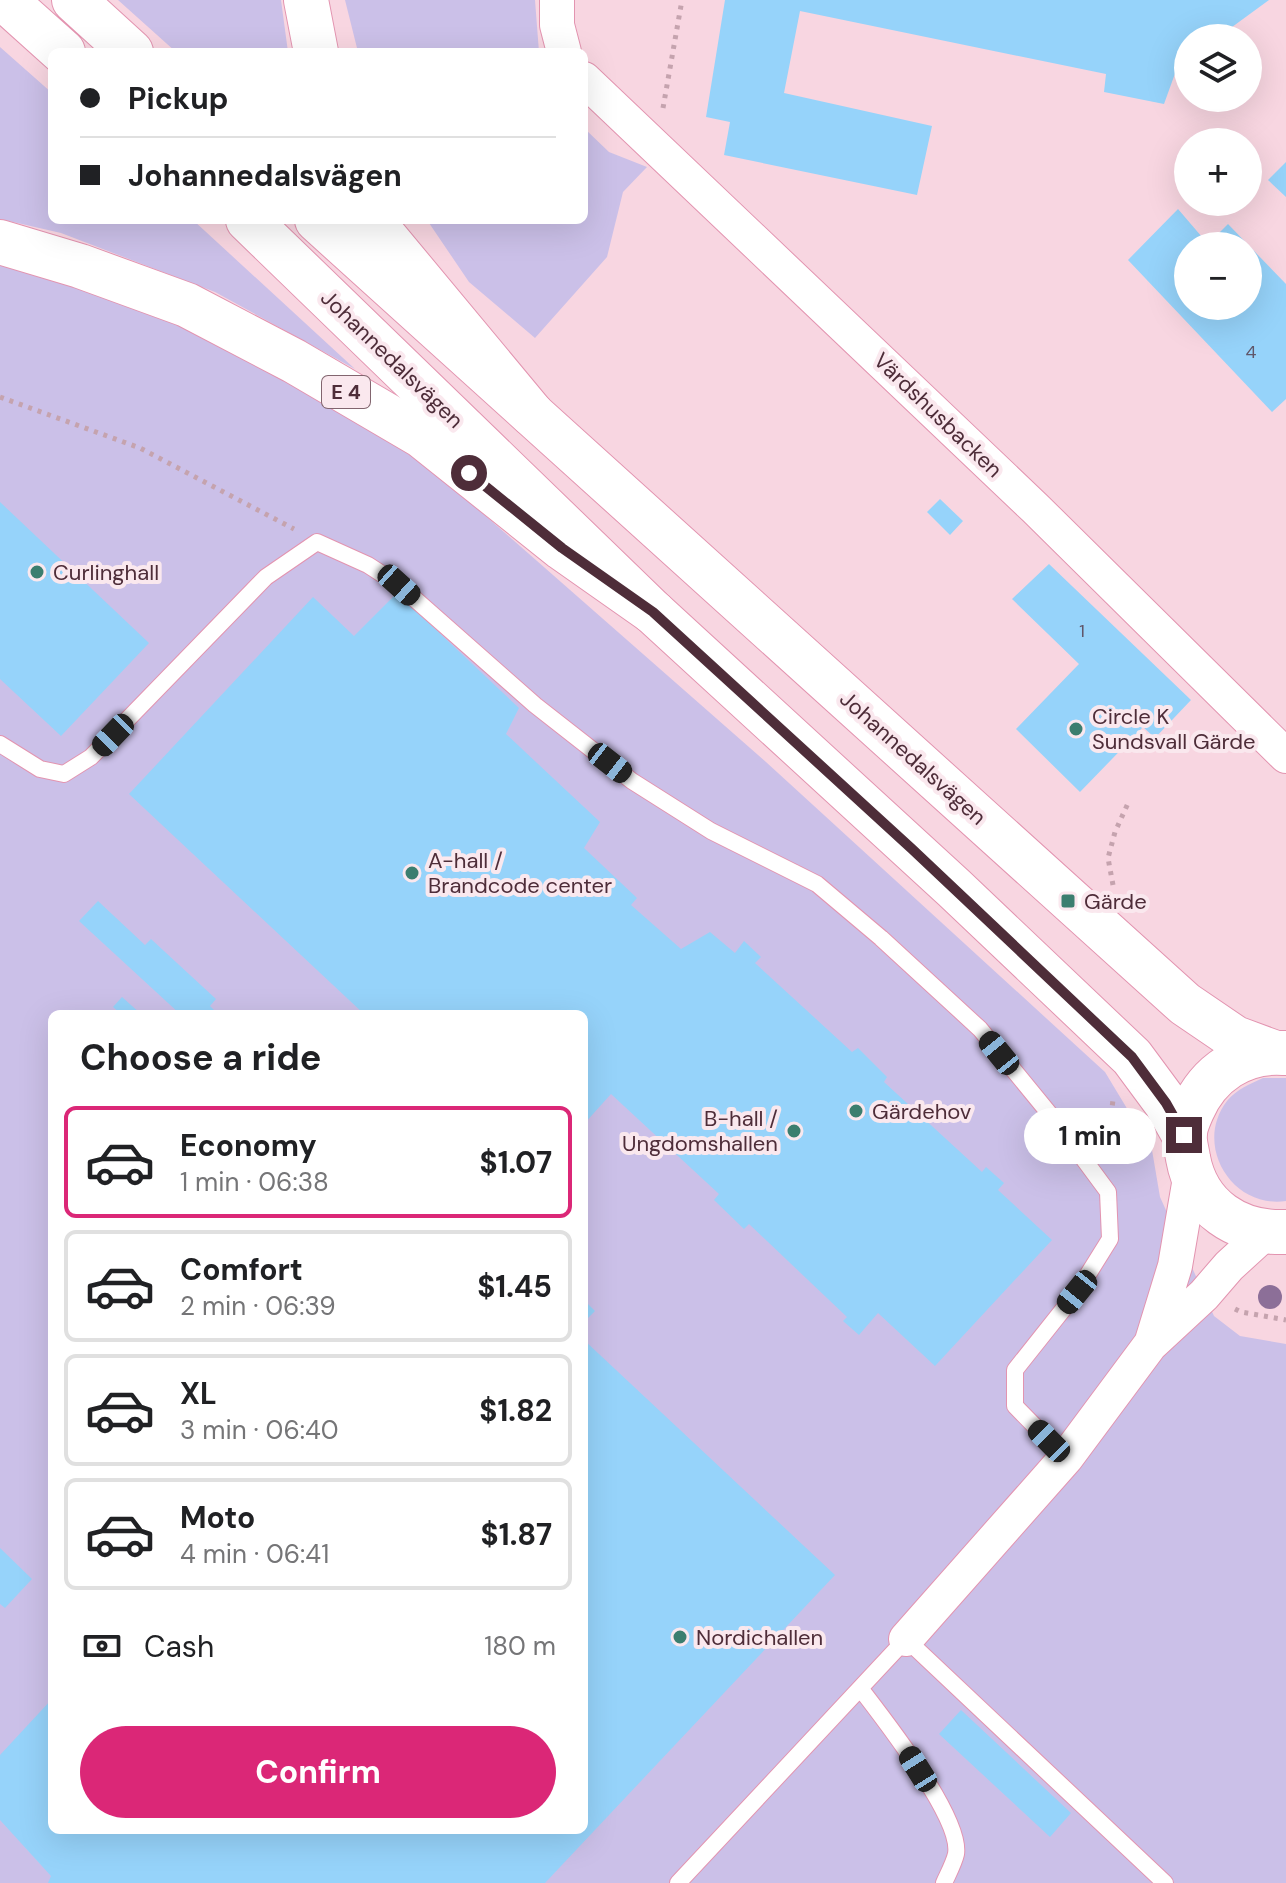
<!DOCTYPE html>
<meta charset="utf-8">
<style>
body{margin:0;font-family:"DM Sans",sans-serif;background:#f6f6f6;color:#202124;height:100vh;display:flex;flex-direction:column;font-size:30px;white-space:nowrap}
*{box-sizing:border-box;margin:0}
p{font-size:26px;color:#757577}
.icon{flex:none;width:44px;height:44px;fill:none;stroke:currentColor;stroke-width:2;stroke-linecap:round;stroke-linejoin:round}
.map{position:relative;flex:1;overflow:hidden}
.sheet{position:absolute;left:48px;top:1010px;width:540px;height:824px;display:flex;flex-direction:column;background:#fff;border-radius:12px;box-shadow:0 8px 32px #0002}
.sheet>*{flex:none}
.hud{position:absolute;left:48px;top:48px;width:540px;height:176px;border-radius:12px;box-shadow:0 8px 32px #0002;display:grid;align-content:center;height:176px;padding:0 32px;background:#fff}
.tools{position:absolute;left:1174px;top:24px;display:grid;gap:16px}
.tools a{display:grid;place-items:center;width:88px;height:88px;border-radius:50%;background:#fff;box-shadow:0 8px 32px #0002;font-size:40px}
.end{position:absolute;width:36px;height:36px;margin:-18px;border:10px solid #4e2d39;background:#fff;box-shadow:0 0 0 4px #fff}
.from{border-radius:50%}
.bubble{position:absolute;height:56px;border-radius:28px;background:#fff;box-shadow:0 8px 32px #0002;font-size:26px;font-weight:700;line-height:56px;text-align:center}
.car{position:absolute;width:24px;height:48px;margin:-24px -12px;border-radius:10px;box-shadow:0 0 6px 2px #0007;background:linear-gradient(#222 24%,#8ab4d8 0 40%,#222 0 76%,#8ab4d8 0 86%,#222 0)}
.hud b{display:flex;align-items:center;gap:28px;height:76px;font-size:30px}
.hud b+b{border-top:2px solid #e0e0e0}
.hud i{width:20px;height:20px;background:#202124}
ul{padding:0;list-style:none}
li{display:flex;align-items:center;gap:24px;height:112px;margin:0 16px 12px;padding:0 16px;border:4px solid #e0e0e0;border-radius:12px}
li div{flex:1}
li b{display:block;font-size:30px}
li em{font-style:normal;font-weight:700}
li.active{border-color:#db2777}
li>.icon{width:72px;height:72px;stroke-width:1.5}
h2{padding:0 32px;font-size:36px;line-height:96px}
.pay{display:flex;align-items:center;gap:20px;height:88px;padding:0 32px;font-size:30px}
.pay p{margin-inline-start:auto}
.primary-button{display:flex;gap:16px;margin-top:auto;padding:16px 32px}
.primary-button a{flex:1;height:92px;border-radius:48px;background:#db2777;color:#fff;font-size:32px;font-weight:700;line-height:92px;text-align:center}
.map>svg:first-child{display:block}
</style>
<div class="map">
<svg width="1286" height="1883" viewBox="0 0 1286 1883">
<rect width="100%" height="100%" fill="#f8d6e1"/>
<path fill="#cbc0e8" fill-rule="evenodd" d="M118 0H281L288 52H176Z
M345 0H535L539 52H358Z
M0 47 52 93V220H193L355 369 215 292 61 233 0 219Z
M584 128 609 152 647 167 623 192 607 257 535 338 469 282 427 220H584Z
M0 262 43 273 178 323 289 374 415 454 766 762 1105 1072 1152 1150 1160 1197 1214 1316 1240 1336 1286 1344V1883H0ZM52 1014H584V1830H52Z
M1263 1078H1286V1201C1232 1209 1193 1145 1227 1101 1237 1089 1250 1084 1263 1078Z"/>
<path fill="#96d3fa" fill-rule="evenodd" d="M725 0H1269L1217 38H1188V59L1177 68 1164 104 1104 92 1106 74 800 11 784 93 932 126 917 195 724 155 730 122 706 117Z
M1286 162V197L1268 180Z
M1178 209 1208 244 1228 224 1286 284V399L1272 412 1128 260ZM1188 246H1248V306H1188Z
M940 499 963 521 950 535 927 512Z
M0 502 149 643 61 736 0 679Z
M1049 564 1191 700 1155 738 1143 727 1080 792 1016 729 1079 664 1012 599Z
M397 593 519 708 506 734 600 822 584 848 637 898 631 905 681 949 710 932 735 953 744 941 761 957 755 963 852 1052 858 1048 887 1077 884 1082 982 1172 986 1167 1004 1183 998 1190 1052 1240 935 1366 878 1313 859 1335 843 1321 847 1317 749 1224 744 1229 714 1200 719 1194 611 1094 584 1124V1014H364L129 794 313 597 354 636Z
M98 901 145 945 151 939 216 999 210 1006 218 1014H180L79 921Z
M122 997 141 1014H121L113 1007Z
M584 1300 595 1311 584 1322Z
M584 1340 835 1575 545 1883H48L51 1876 0 1820V1755L52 1699V1830H584Z
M0 1548 32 1579 5 1608 0 1604Z
M961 1710 1071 1813 1050 1837 939 1734Z"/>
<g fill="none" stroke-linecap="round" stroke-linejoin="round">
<defs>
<path id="lane" d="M0 744 40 769 64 774 91 757 266 577 317 542 368 565 399 585 535 705 632 781 711 831 817 884 881 938 980 1029 1057 1123 1108 1192 1110 1239 1077 1292 1015 1370V1406L1066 1458
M860 1688C883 1718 962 1818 956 1854 954 1863 948 1874 944 1883
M678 1883 906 1639 1165 1883"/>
<path id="street" d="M557 0V25L564 52
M584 79 1035 508 1286 756
M1152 1341 1175 1266 1191 1172
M906 1639 1066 1458 1150 1345 1204 1295 1229 1266 1265 1233"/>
<path id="secondary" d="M5 0 63 52
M74 0 131 52
M248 220 653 612 954 888 1132 1057 1166 1103 1184 1135
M317 220 1185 1004 1235 1038 1273 1052
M1284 1053C1243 1050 1208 1073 1192 1111 1189 1118 1185 1127 1185 1134 1184 1142 1187 1151 1188 1158 1197 1208 1238 1234 1286 1232"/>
<path id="highway" d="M306 0 316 52
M375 220 380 231 532 414
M0 242 80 266 187 305 294 361 422 436 562 548 653 612"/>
</defs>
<use href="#lane" stroke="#e394b0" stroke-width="18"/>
<use href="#street" stroke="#e394b0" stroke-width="36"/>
<use href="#secondary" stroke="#e394b0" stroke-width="46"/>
<use href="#highway" stroke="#e394b0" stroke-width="46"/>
<path stroke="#c5a3ae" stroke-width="5" stroke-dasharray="4 6" stroke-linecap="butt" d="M663 108 682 0
M0 397 140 448 294 529
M1113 885 1108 858 1115 832 1129 801
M1107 1145 1113 1100
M1235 1309 1241 1312 1286 1320"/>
<use href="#lane" stroke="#fff" stroke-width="16"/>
<use href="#street" stroke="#fff" stroke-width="34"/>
<use href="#secondary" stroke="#fff" stroke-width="44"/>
<use href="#highway" stroke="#fff" stroke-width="44"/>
</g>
<circle fill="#8c6f98" cx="1270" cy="1297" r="12"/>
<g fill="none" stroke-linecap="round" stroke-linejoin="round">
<path stroke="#4e2d39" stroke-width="10" d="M469 473 562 548 653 612 912 849 1132 1057 1166 1103 1184 1135"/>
</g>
<g fill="#3b7e6f" stroke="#fae8ee" stroke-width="3">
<circle cx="37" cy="572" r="8"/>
<circle cx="1076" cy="729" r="8"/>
<circle cx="412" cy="873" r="8"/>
<rect x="1060" y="893" width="16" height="16" rx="4"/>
<circle cx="856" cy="1111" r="8"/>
<circle cx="794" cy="1131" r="8"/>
<circle cx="680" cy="1637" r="8"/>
</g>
<g text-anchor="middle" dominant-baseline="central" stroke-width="8" stroke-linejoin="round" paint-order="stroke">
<g font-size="18" fill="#605669">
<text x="1251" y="352">4</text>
<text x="1082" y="631">1</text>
</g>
<rect fill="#fae8ee" stroke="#82656f" stroke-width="2" x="322" y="376" width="48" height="32" rx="6"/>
<g font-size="20" font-weight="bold" fill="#4e2d39">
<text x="346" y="392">E 4</text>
</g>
<g font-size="22" fill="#4e2d39" stroke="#fae8ee">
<text transform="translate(392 359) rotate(44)">Johannedalsvägen</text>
<text transform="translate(938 415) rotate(44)">Värdshusbacken</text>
<text transform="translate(913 758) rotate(42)">Johannedalsvägen</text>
</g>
<g font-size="22" fill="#4e2d39" stroke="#fae8ee" text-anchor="start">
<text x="53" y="572">Curlinghall</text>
<text x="1092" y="716">Circle K<tspan x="1092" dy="25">Sundsvall Gärde</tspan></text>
<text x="428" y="860">A-hall /<tspan x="428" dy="25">Brandcode center</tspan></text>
<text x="1084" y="901">Gärde</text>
<text x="872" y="1111">Gärdehov</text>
<text x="778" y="1118" text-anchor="end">B-hall /<tspan x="778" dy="25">Ungdomshallen</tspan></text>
<text x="696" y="1637">Nordichallen</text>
</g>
</g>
</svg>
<div class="tools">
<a><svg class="icon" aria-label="layers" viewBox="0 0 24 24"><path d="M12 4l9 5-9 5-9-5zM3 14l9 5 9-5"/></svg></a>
<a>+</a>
<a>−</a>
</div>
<i class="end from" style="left:469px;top:473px"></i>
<i class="end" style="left:1184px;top:1135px"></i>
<div class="bubble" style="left:1024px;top:1108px;width:132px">1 min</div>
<i class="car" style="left:399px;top:585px;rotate:132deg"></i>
<i class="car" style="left:113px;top:735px;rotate:224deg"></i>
<i class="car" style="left:610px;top:763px;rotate:128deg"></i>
<i class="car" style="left:999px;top:1053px;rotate:321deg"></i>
<i class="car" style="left:1077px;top:1292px;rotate:219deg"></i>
<i class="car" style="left:1049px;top:1441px;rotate:315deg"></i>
<i class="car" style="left:918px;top:1769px;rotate:328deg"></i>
<div class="hud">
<b><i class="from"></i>Pickup</b>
<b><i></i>Johannedalsvägen</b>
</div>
<section class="sheet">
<h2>Choose a ride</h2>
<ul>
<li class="active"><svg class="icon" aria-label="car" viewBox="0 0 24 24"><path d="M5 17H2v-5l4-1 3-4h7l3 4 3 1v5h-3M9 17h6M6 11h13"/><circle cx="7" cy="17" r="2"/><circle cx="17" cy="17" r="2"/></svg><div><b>Economy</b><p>1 min · 06:38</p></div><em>$1.07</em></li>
<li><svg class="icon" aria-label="car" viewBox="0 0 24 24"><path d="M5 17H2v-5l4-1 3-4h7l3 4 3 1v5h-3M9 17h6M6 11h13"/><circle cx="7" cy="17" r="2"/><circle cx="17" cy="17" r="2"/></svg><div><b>Comfort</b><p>2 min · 06:39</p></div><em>$1.45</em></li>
<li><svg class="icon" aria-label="car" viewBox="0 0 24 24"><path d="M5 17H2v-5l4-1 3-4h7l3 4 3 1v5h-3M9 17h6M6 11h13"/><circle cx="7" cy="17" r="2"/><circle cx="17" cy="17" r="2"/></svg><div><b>XL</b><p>3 min · 06:40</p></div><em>$1.82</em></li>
<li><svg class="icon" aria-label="car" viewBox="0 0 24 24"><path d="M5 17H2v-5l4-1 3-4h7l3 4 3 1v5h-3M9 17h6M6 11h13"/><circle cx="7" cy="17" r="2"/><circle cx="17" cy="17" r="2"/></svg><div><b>Moto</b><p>4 min · 06:41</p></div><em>$1.87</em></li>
</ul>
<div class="pay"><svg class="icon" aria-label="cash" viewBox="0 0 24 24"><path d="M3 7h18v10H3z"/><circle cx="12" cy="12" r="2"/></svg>Cash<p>180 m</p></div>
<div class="primary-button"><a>Confirm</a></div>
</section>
</div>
